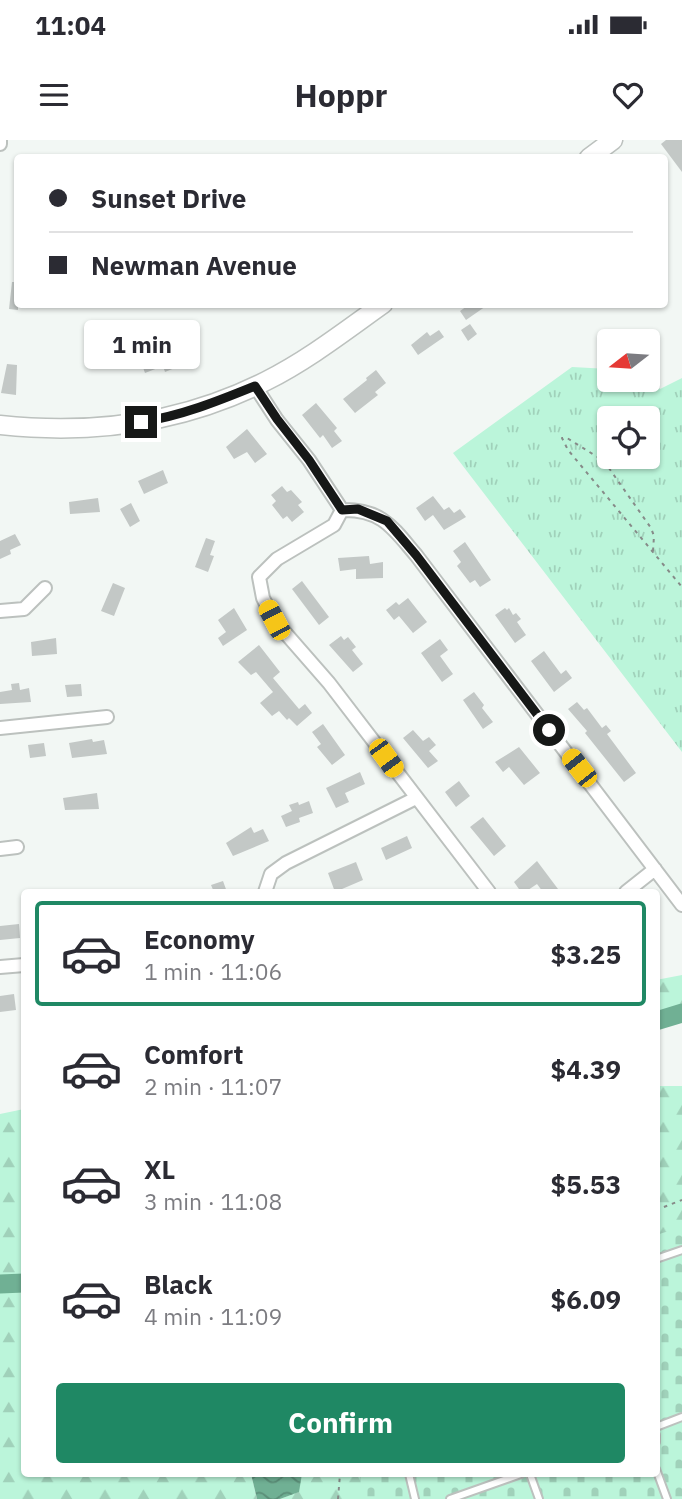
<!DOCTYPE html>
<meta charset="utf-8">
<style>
body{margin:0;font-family:"IBM Plex Sans",sans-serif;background:#f7f7f7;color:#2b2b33;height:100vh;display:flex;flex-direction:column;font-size:26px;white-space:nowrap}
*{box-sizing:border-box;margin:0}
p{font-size:23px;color:#7c7c81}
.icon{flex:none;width:38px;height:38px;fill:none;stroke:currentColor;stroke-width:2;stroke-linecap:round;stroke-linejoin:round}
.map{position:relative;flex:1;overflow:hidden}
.details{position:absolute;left:21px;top:749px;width:639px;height:588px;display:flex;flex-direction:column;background:#fff;border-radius:7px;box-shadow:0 2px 5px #0004}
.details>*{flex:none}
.hud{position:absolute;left:14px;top:14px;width:654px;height:154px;border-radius:7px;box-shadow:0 2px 5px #0004;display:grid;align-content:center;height:154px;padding:0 35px;background:#fff}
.needle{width:46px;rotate:253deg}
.fabs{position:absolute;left:597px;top:189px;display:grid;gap:14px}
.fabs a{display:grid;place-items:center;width:63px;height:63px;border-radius:7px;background:#fff;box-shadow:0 2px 5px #0004;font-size:35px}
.end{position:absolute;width:32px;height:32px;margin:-16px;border:9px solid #161817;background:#fff;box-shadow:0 0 0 4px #fff}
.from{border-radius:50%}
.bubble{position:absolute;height:49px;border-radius:7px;background:#fff;box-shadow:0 2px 5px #0004;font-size:23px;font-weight:700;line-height:49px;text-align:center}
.car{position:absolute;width:21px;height:42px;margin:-21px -10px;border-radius:9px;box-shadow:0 0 5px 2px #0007;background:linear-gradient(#f5c518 24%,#345 0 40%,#f5c518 0 76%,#345 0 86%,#f5c518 0)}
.hud b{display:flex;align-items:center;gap:24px;height:66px;font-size:26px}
.hud b+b{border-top:2px solid #e1e1e2}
.hud i{width:18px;height:18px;background:#2b2b33}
ul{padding:12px 0 0;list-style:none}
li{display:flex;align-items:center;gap:21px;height:105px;margin:0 14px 10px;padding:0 21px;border:4px solid transparent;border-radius:7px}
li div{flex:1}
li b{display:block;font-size:26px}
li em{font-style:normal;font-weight:700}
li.current{border-color:#1f8864}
li>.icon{width:63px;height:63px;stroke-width:1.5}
.action{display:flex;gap:14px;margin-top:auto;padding:14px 35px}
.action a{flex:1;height:80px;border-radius:7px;background:#1f8864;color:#fff;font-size:28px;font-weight:700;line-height:80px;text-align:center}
.status{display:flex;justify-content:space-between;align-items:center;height:49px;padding:0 35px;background:#fff;direction:ltr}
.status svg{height:19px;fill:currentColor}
header{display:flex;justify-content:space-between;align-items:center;height:91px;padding:0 35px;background:#fff;font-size:32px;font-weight:700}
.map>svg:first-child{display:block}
</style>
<div class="status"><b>11:04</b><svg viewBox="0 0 49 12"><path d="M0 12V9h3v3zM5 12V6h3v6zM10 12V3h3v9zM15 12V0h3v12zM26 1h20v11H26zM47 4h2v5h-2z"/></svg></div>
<header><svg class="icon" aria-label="menu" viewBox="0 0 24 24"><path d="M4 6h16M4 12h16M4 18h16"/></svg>Hoppr<svg class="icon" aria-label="heart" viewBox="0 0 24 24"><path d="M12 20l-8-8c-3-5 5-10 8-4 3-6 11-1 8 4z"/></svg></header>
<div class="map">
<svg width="682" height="1359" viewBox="0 0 682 1359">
<defs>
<pattern id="grass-tufts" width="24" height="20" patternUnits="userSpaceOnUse" patternTransform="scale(1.75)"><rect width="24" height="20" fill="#bbf5da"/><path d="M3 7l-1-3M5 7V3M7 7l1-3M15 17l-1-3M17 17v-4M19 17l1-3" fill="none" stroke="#a0d1ba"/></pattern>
<pattern id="forest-firs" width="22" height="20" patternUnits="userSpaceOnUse" patternTransform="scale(1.75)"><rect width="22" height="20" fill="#bbf5da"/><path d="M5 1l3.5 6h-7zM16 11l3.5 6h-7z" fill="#a0d1ba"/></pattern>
<pattern id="cemetery-stones" width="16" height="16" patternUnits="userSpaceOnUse" patternTransform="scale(1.75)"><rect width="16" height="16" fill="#bbf5da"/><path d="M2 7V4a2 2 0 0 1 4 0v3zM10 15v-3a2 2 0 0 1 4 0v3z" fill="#a0d1ba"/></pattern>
<pattern id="water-waves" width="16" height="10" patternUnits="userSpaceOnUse" patternTransform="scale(1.75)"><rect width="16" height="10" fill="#70b094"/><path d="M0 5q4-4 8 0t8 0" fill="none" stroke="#5b8e78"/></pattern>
</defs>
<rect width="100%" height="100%" fill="#f2f7f4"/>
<path fill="url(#grass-tufts)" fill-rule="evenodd" d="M572 227 609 229V240H648V235L660 249 682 238V612L453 313ZM609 278H648V317H609Z"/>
<path fill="url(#forest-firs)" d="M682 835V868L656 874V840Z
M656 946H682V1098L656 1108Z
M24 969V1334H251L257 1359H0V974Z
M302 1334H372L373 1359H280L298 1352Z"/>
<path fill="url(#cemetery-stones)" d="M682 1087V1359H361L360 1334H656V1095Z"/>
<path fill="url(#water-waves)" d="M251 1334H302L299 1352 280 1359H257Z"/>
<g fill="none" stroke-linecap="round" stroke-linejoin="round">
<path stroke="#70b094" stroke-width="19" d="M656 881 682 873
M0 1144 24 1143"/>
</g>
<path fill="#c3c8c6" d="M666 0H682V32L661 4Z
M12 142H18V170L9 169Z
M470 164H489L466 180 460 171Z
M470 184 477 194 468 201 461 190Z
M439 190 444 197 418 215 411 205 427 192 430 196Z
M177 212 182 225 165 232 163 226 145 233 141 222 152 218 153 221Z
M7 224 17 225 16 255 1 253Z
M376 230 386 243 375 252 378 255 355 273 343 259 367 240 366 238Z
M316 263 337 288 334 291 342 301 332 308 323 295 320 298 302 275Z
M247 289 267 314 255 323 247 312 234 319 226 307Z
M163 330 168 343 144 354 138 341Z
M282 346 287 352 291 350 302 362 298 365 304 372 292 382 287 376 283 379 272 365 276 361 271 355Z
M433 356 444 370 449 367 454 373 460 369 466 377 444 390 433 375 425 381 416 368Z
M98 358 100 372 70 374 69 362Z
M131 363 140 381 130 387 120 369Z
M15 394 21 405 10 410 11 414 0 419V401Z
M206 398 215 401 210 415 214 416 208 432 195 427Z
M465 402 491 440 480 447 475 440 470 443 457 426 461 422 453 411Z
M369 416 370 424 383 422V438L356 439V429L340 431 338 418Z
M302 441 329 477 319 485 292 449Z
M113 443 125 448 114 476 101 471Z
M408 458 427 482 413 493 399 476 394 480 386 470 396 462 399 465Z
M234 468 247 490 223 506 218 498 226 492 218 480Z
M505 468 507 470 509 468 513 475 516 473 521 479 517 482 526 495 515 503 495 475Z
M341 496 344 500 348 497 356 507 352 510 363 524 353 532 329 505Z
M56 498 57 514 32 516 31 502Z
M440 499 448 510 440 516 453 534 442 542 421 513Z
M259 505 280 532 273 538 299 569 305 564 312 573 297 586 289 578 287 580 279 571 272 576 260 563 273 552 256 532 251 535 238 522Z
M544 511 561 534 566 530 572 538 554 552 531 521Z
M19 543 20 550 29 548 31 562 0 564V552L12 550 11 544Z
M81 544 82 556 67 557 65 545Z
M474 552 484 565 482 568 493 582 483 589 463 560Z
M577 562 584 570 587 568 602 588 606 585 611 591 607 594 636 633 624 642 585 593 587 591 568 569Z
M323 584 345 615 332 625 317 607 321 604 312 592Z
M413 590 423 601 429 597 436 605 429 611 438 621 428 628 403 598Z
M92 599 93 602 104 600 107 614 72 618 69 603Z
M44 603 46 616 30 618 28 605Z
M519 607 540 633 524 645 509 627 503 632 495 622Z
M360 632 365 644 345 653 349 662 336 668 326 648Z
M459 641 470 656 456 667 445 652Z
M97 653 99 669 65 670 63 658Z
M309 661 313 673 299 678 300 682 286 687 281 676 292 671 289 665 298 662 299 665Z
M483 677 506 706 494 716 470 687Z
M251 687 254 693 263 689 269 701 233 716 226 703Z
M407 696 412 708 386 720 381 708Z
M537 721 558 749 553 752H543L537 744 525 752H521L514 742Z
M356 722 363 740 335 752 328 733Z
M223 741 227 752H214L211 745Z
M19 784 20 798 0 800V786Z
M14 854 16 870 0 872V856Z"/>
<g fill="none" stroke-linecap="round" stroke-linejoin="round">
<defs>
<path id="lane" d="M656 1119 682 1110
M656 1287 682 1277
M656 1295V1302
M656 1329 667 1359
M409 1334 415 1359
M530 1334 539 1359
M450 1359 521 1334"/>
<path id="street" d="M0 4V0
M255 246 277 280 309 320 342 370C382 369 393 388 416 415L682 765
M342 370 334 385 277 419 259 437 263 458 274 480 329 543 489 752
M0 471 24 469 45 448
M0 588 107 577
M0 709 17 707
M265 752 271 734 286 723 416 658
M626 752 655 729
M0 827 24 825"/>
<path id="secondary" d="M589 18 613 0
M0 285C92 295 183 283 266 241 308 220 345 191 383 164"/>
</defs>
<use href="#lane" stroke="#bcc1be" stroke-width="10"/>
<use href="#street" stroke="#bcc1be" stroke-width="16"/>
<use href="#secondary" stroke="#bcc1be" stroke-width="21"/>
<path stroke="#868a88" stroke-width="2" stroke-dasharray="3.5 5" stroke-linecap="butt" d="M653 411 654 396 651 388 604 321 567 298H562L568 310 682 447
M656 1070 682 1060
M338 1359 340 1334"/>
<use href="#lane" stroke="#fff" stroke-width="6"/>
<use href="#street" stroke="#fff" stroke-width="12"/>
<use href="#secondary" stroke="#fff" stroke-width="18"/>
</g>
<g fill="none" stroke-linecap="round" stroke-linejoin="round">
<path stroke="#161817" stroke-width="9" d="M141 282C181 276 218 261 255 246L277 279 309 320 342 370 358 369 387 381 416 415 549 590"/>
</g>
</svg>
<div class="fabs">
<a><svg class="needle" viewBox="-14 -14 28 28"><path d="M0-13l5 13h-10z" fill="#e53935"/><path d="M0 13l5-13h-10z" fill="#7c7c81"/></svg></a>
<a><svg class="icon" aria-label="locate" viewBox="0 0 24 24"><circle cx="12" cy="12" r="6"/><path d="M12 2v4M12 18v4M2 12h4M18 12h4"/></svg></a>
</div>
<i class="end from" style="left:549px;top:590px"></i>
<i class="end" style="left:141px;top:282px"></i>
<div class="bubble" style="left:84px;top:180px;width:116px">1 min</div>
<i class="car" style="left:274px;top:480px;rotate:332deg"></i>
<i class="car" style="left:386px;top:618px;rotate:144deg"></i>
<i class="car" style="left:579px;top:628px;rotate:322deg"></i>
<div class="hud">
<b><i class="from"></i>Sunset Drive</b>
<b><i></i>Newman Avenue</b>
</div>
<section class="details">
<ul>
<li class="current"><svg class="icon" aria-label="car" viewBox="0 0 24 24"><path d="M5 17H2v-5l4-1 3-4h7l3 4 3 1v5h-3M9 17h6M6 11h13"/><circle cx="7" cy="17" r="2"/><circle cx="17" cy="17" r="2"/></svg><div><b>Economy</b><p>1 min · 11:06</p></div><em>$3.25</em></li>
<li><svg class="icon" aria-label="car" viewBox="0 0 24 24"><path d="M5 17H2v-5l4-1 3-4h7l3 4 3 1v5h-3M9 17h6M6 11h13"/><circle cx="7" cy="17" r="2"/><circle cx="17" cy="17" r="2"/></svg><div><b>Comfort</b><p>2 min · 11:07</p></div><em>$4.39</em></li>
<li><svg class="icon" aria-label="car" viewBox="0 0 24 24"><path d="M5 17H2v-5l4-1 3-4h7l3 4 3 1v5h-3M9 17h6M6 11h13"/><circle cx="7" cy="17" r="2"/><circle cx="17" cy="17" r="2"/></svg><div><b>XL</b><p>3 min · 11:08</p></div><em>$5.53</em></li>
<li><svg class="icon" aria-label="car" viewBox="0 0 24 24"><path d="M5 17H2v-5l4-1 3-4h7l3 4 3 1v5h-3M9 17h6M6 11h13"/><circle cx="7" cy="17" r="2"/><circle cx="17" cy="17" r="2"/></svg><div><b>Black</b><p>4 min · 11:09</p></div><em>$6.09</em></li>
</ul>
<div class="action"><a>Confirm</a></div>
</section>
</div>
